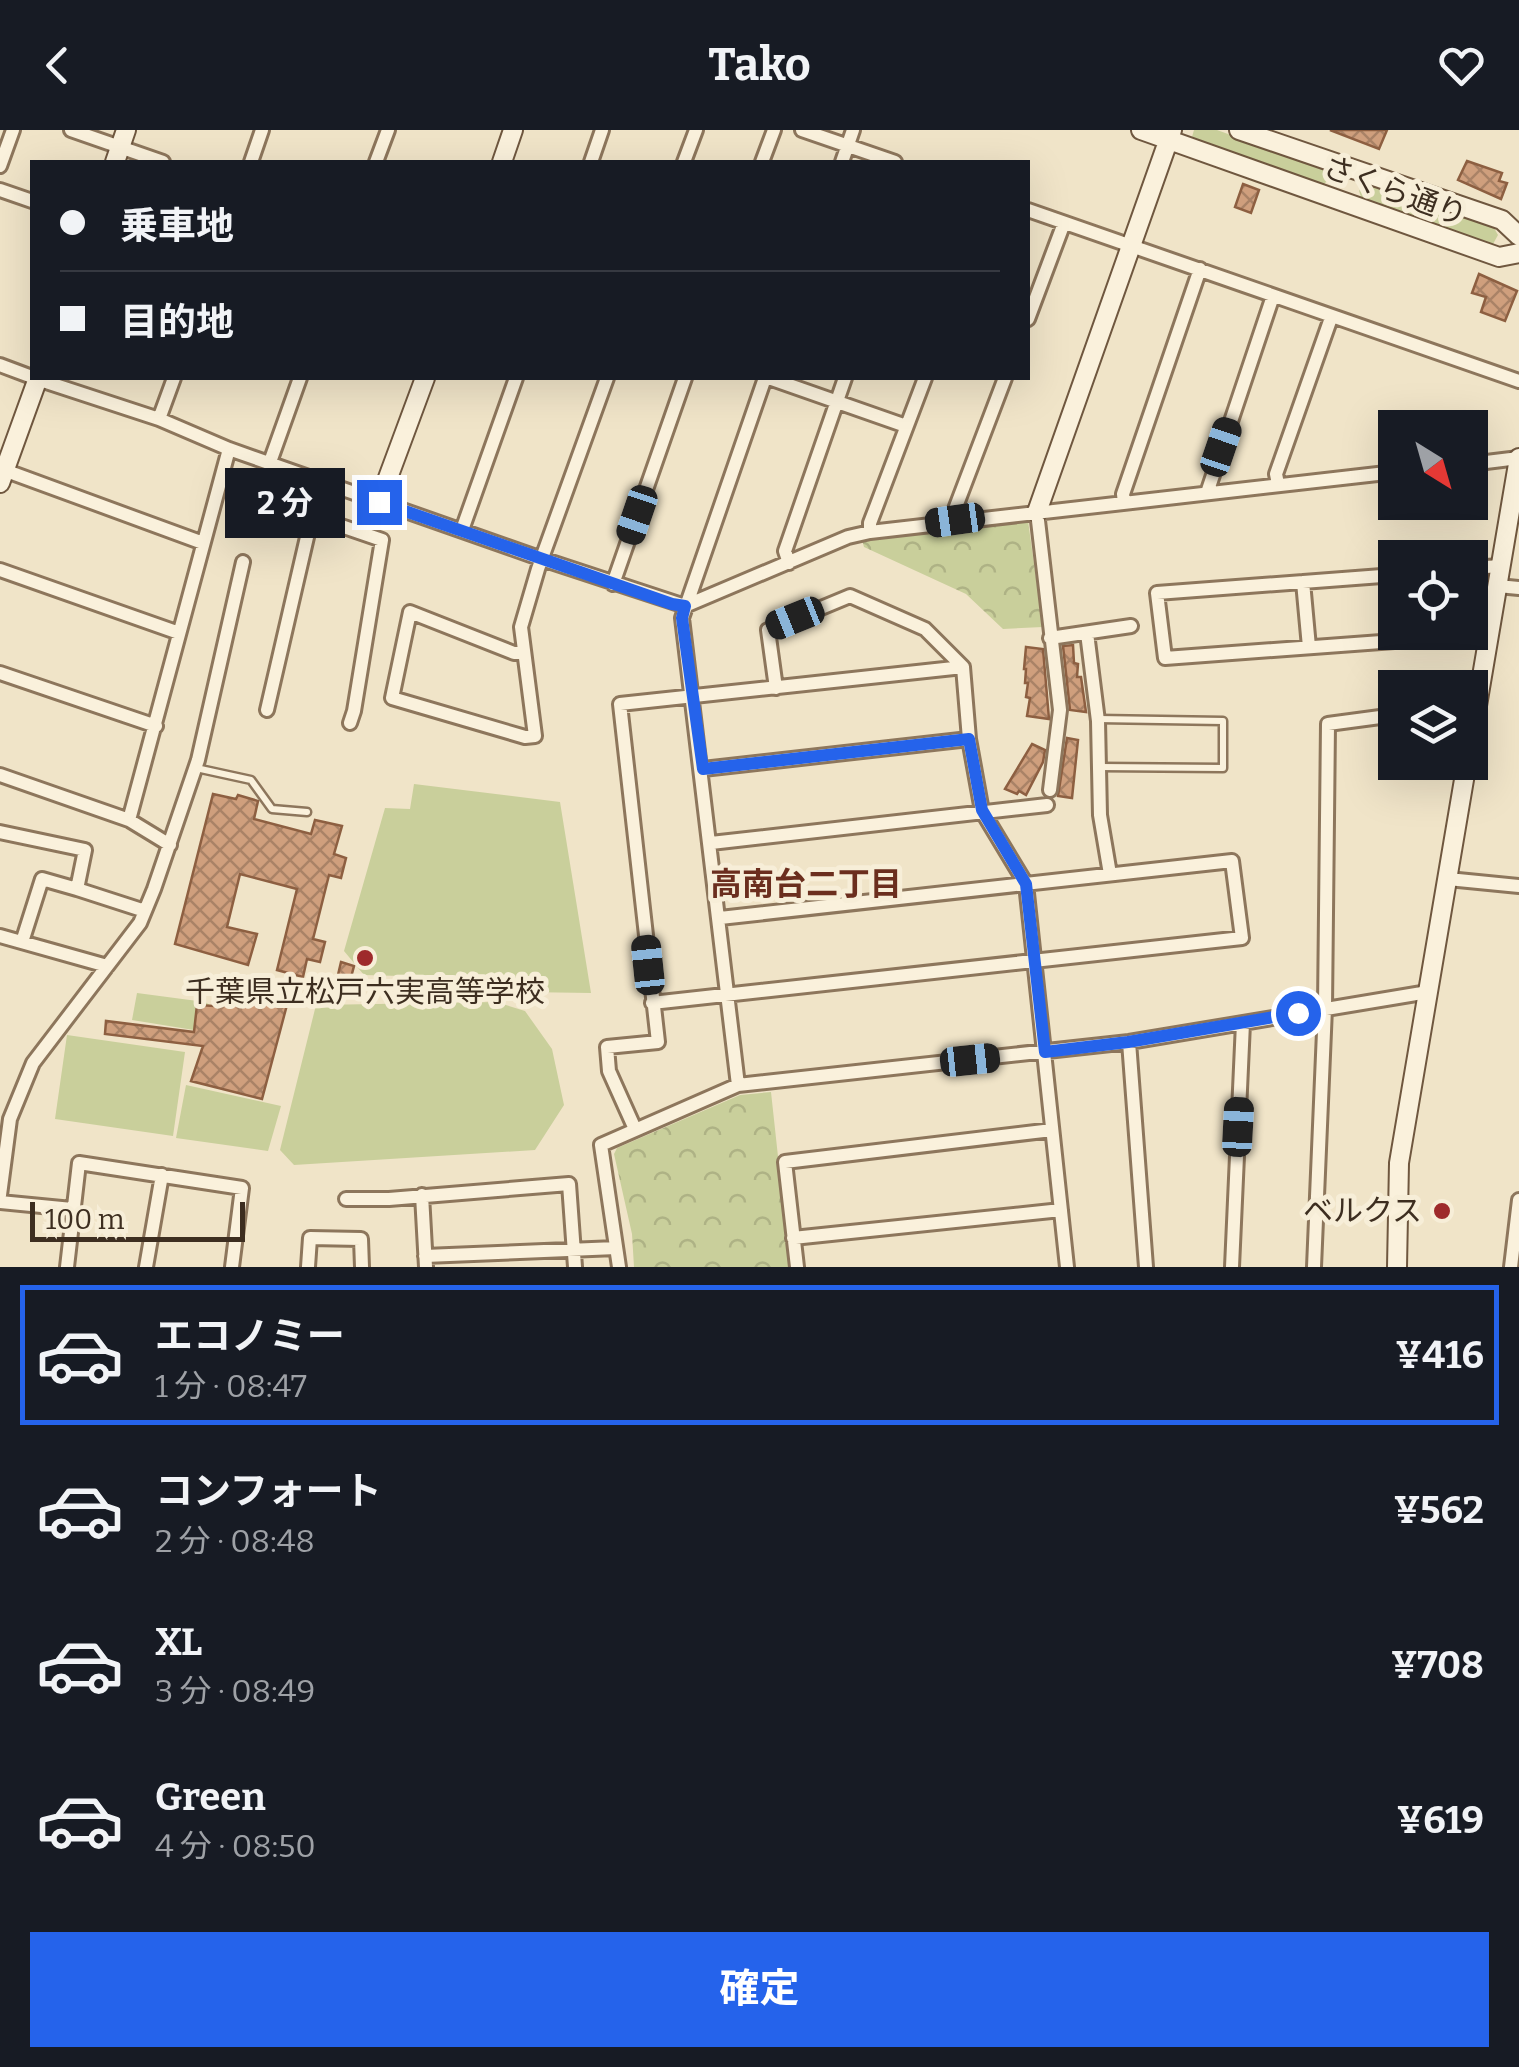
<!DOCTYPE html>
<html lang="ja">
<meta charset="utf-8">
<style>
body{margin:0;font-family:Bitter,"Noto Sans JP",serif;background:#20242c;color:#f1f3f6;height:100vh;display:flex;flex-direction:column;font-size:38px;white-space:nowrap}
*{box-sizing:border-box;margin:0}
p{font-size:32px;color:#9ea1a6}
.icon{flex:none;width:55px;height:55px;fill:none;stroke:currentColor;stroke-width:2;stroke-linecap:round;stroke-linejoin:round}
.map{position:relative;height:1137px;overflow:hidden}
.drawer{display:flex;flex-direction:column;background:#171b24;flex:1}
.drawer>*{flex:none}
.guide{position:absolute;left:30px;top:30px;width:1000px;height:220px;border-radius:0px;box-shadow:0 10px 40px #0002;display:grid;align-content:center;height:220px;padding:0 30px;background:#171b24}
.needle{width:65px;rotate:143deg}
.buttons{position:absolute;left:1378px;top:280px;display:grid;gap:20px}
.buttons a{display:grid;place-items:center;width:110px;height:110px;border-radius:0px;background:#171b24;box-shadow:0 10px 40px #0002;font-size:50px}
.scale{position:absolute;left:30px;bottom:25px;width:215px;box-sizing:border-box;padding-left:10px;border:5px solid #3d2e20;border-top:0;font-size:28px;line-height:35px;white-space:nowrap;color:#3d2e20;-webkit-text-stroke:8px #f7eed8;paint-order:stroke}
.end{position:absolute;width:45px;height:45px;margin:-22px;border:12px solid #2563eb;background:#fff;box-shadow:0 0 0 5px #fff}
.from{border-radius:50%}
.bubble{position:absolute;height:70px;border-radius:0px;background:#171b24;box-shadow:0 10px 40px #0002;font-size:32px;font-weight:700;line-height:70px;text-align:center}
.car{position:absolute;width:30px;height:60px;margin:-30px -15px;border-radius:12px;box-shadow:0 0 8px 2px #0007;background:linear-gradient(#222 24%,#8ab4d8 0 40%,#222 0 76%,#8ab4d8 0 86%,#222 0)}
.guide b{display:flex;align-items:center;gap:35px;height:95px;font-size:38px}
.guide b+b{border-top:2px solid #363941}
.guide i{width:25px;height:25px;background:#f1f3f6}
ul{padding:18px 0 0;list-style:none}
li{display:flex;align-items:center;gap:30px;height:140px;margin:0 20px 15px;padding:0 10px;border:5px solid transparent;border-radius:0px}
li div{flex:1}
li b{display:block;font-size:38px}
li em{font-style:normal;font-weight:700}
li.selected{border-color:#2563eb}
li>.icon{width:90px;height:90px;stroke-width:1.5}
.primary-button{display:flex;gap:20px;margin-top:auto;padding:20px 30px}
.primary-button a{flex:1;height:115px;border-radius:0px;background:#2563eb;color:#fff;font-size:40px;font-weight:700;line-height:115px;text-align:center}
header{display:flex;justify-content:space-between;align-items:center;height:130px;padding:0 30px;background:#171b24;font-size:45px;font-weight:700}
.map>svg:first-child{display:block}
</style>
<header><svg class="icon" aria-label="back" viewBox="0 0 24 24"><path d="M15 5l-7 7 7 7"/></svg>Tako<svg class="icon" aria-label="heart" viewBox="0 0 24 24"><path d="M12 20l-8-8c-3-5 5-10 8-4 3-6 11-1 8 4z"/></svg></header>
<div class="map">
<svg width="1519" height="1137" viewBox="0 0 1519 1137">
<defs>
<pattern id="forest-crowns" width="20" height="18" patternUnits="userSpaceOnUse" patternTransform="scale(2.5)"><rect width="20" height="18" fill="#c9cf9b"/><path d="M2 6a3 3 0 1 1 6 0M12 15a3 3 0 1 1 6 0" fill="none" stroke="#aeb285"/></pattern>
<pattern id="building-cross-hatch" width="8" height="8" patternUnits="userSpaceOnUse" patternTransform="scale(2.5)"><rect width="8" height="8" fill="#cf9f7d"/><path d="M0 0l8 8M0 8l8-8" fill="none" stroke="#a98266"/></pattern>
</defs>
<rect width="100%" height="100%" fill="#f0e4c8"/>
<path fill="#c9cf9b" d="M1194 0H1217L1327 40 1331 47 1321 57 1196 11 1192 7Z
M1370 53 1494 98 1498 105 1493 114 1488 115 1362 70 1359 61 1363 54Z
M414 654 560 672 591 863 449 861 438 847 364 845 344 821 385 678 410 679Z
M137 863 205 872 210 875 205 897 200 901 132 890Z
M496 872 525 881 552 919 564 975 535 1020 294 1035 280 1020 316 875Z
M67 905 185 922 173 1006 55 989Z
M186 955 281 976 268 1021 176 1008Z"/>
<path fill="url(#forest-crowns)" d="M1028 391 1043 497 1003 499 966 464 864 417 862 410Z
M771 962 790 1137H634L632 1104 614 1024 617 1018 740 965Z"/>
<path fill="url(#building-cross-hatch)" stroke="#8d5f41" stroke-width="2.5" d="M1330 0H1387L1379 19Z
M1467 31 1502 43 1499 51 1507 53 1501 69 1458 50Z
M1243 54 1259 60 1251 83 1235 77Z
M1479 144 1517 161 1505 191 1481 182 1486 167 1472 163Z
M1073 515 1074 533 1078 534 1077 547H1081L1086 582 1070 580 1063 516Z
M1026 517 1043 519 1049 589 1027 586 1030 568 1026 567 1028 553H1025L1026 539H1024Z
M1067 608 1078 610 1072 668 1058 666Z
M1032 614 1045 620 1043 632 1026 665 1019 661 1017 664 1005 659Z
M213 664 236 669 238 665 258 671 254 689 311 704 315 690 342 696 334 724 346 728 341 748 329 745 313 809 325 812 320 832 307 829 303 847 277 840 297 759 240 744 227 797 257 804 248 835 175 814Z
M341 832 354 836 346 866 334 862Z
M220 853 288 871 262 969 191 951 203 916 105 904 106 891 194 902 197 875 214 876Z"/>
<g fill="none" stroke-linecap="round" stroke-linejoin="round">
<defs>
<path id="lane" d="M1098 589 1223 591V638L1100 637
M196 638 251 650 272 679 307 682"/>
<path id="street" d="M71 0 163 32
M802 0 895 32
M251 32 262 0
M376 32 388 0
M591 32 602 0
M684 32 696 0
M762 32 774 0
M842 32 853 0
M0 36 13 0
M0 60 32 71
M1028 80 1519 251
M1028 189 1064 93
M0 235 32 247
M34 248 159 289 229 319 542 429 685 476 848 407 870 402 1395 342
M769 248 906 296
M159 289 174 248
M270 332 300 248
M1470 334 1519 328
M4 340 203 413
M1278 354 1276 344 1331 188
M1207 363 1273 166
M1124 373 1123 364 1200 139
M1037 382 1060 580 1050 660
M312 386 382 410 354 581 350 593
M955 390 954 382 1005 248
M462 400 516 248
M870 402V393L925 248
M789 433 785 421 845 248
M1470 438 1501 436
M0 440 179 503
M1395 445 1157 463 1165 528 1489 504
M1303 452 1309 517
M613 454 685 248
M1498 456 1519 458
M1087 503 1098 591 1100 685 1110 744
M1050 508 1131 496
M523 523H514L410 482 392 568 525 607 535 606 521 497 538 439 607 248
M0 543 156 596
M776 558 768 500 850 466 925 499 963 537 969 609 982 681 1026 754 1067 1137
M267 580 320 351
M703 639 969 609
M0 645 129 690 170 715
M129 690 229 319
M0 702 85 720 77 759 145 781
M711 713 1047 675
M1448 749 1519 756
M0 806 107 836
M22 812 42 749 77 759
M652 873 1242 808 1232 731 720 788
M1129 912 1146 1137
M738 955 682 488 765 248
M635 999 609 941 607 917 658 912 620 574 963 537
M0 1065 10 989 33 933 140 793 154 759 198 630 243 432
M422 1065 426 1137
M346 1069H389L569 1054 575 1137
M0 1072 72 1079
M793 1108 1061 1080
M425 1126 616 1118
M67 1137 79 1033 242 1058 232 1137
M146 1137 162 1045
M308 1137 310 1108 361 1109 362 1137
M619 1137 601 1015 738 955 1129 912 1428 862
M797 1137 785 1032 1052 1000
M1232 1137 1243 893
M1314 1137 1325 878 1328 594 1395 585
M1511 1137 1519 1070"/>
<path id="secondary" d="M1141 0 1499 127 1519 123
M1239 0 1502 90 1519 106
M115 32 126 0
M502 32 513 0
M0 353 38 248
M379 372 425 248
M1037 382 1172 0
M1470 617 1519 328
M1397 1137 1399 1033 1467 632"/>
</defs>
<use href="#lane" stroke="#8d765c" stroke-width="11"/>
<use href="#street" stroke="#8d765c" stroke-width="18"/>
<use href="#secondary" stroke="#6f573f" stroke-width="22"/>
<use href="#lane" stroke="#faf1dc" stroke-width="6"/>
<use href="#street" stroke="#faf1dc" stroke-width="12"/>
<use href="#secondary" stroke="#faf1dc" stroke-width="18"/>
</g>
<g fill="none" stroke-linecap="round" stroke-linejoin="round">
<path stroke="#2563eb" stroke-width="12" d="M379 372 672 474 685 476 682 488 703 639 969 609 982 680 1026 754 1045 922 1128 912 1298 883"/>
</g>
<g fill="#9e2a2b" stroke="#f7eed8" stroke-width="4">
<circle cx="365" cy="828" r="10"/>
<circle cx="1442" cy="1081" r="10"/>
</g>
<g text-anchor="middle" dominant-baseline="central" stroke-width="10" stroke-linejoin="round" paint-order="stroke">
<g font-size="30" fill="#3d2e20" stroke="#f7eed8">
<text transform="translate(1395 61) rotate(20)">さくら通り</text>
</g>
<g font-size="30" fill="#3d2e20" stroke="#f7eed8">
<text x="365" y="862">千葉県立松戸六実高等学校</text>
<text x="1422" y="1081" text-anchor="end">ベルクス</text>
</g>
<g font-size="32" font-weight="bold" fill="#6b2e1e" stroke="#f7eed8">
<text x="806" y="754">高南台二丁目</text>
</g>
</g>
</svg>
<div class="buttons">
<a><svg class="needle" viewBox="-14 -14 28 28"><path d="M0-13l5 13h-10z" fill="#e53935"/><path d="M0 13l5-13h-10z" fill="#9ea1a6"/></svg></a>
<a><svg class="icon" aria-label="locate" viewBox="0 0 24 24"><circle cx="12" cy="12" r="6"/><path d="M12 2v4M12 18v4M2 12h4M18 12h4"/></svg></a>
<a><svg class="icon" aria-label="layers" viewBox="0 0 24 24"><path d="M12 4l9 5-9 5-9-5zM3 14l9 5 9-5"/></svg></a>
</div>
<div class="scale">100 m</div>
<i class="end from" style="left:1298px;top:883px"></i>
<i class="end" style="left:379px;top:372px"></i>
<div class="bubble" style="left:225px;top:338px;width:120px">2 分</div>
<i class="car" style="left:1221px;top:317px;rotate:19deg"></i>
<i class="car" style="left:637px;top:385px;rotate:199deg"></i>
<i class="car" style="left:955px;top:390px;rotate:262deg"></i>
<i class="car" style="left:795px;top:488px;rotate:248deg"></i>
<i class="car" style="left:648px;top:835px;rotate:354deg"></i>
<i class="car" style="left:970px;top:930px;rotate:84deg"></i>
<i class="car" style="left:1238px;top:997px;rotate:3deg"></i>
<div class="guide">
<b><i class="from"></i>乗車地</b>
<b><i></i>目的地</b>
</div>
</div>
<section class="drawer">
<ul>
<li class="selected"><svg class="icon" aria-label="car" viewBox="0 0 24 24"><path d="M5 17H2v-5l4-1 3-4h7l3 4 3 1v5h-3M9 17h6M6 11h13"/><circle cx="7" cy="17" r="2"/><circle cx="17" cy="17" r="2"/></svg><div><b>エコノミー</b><p>1 分 · 08:47</p></div><em>¥416</em></li>
<li><svg class="icon" aria-label="car" viewBox="0 0 24 24"><path d="M5 17H2v-5l4-1 3-4h7l3 4 3 1v5h-3M9 17h6M6 11h13"/><circle cx="7" cy="17" r="2"/><circle cx="17" cy="17" r="2"/></svg><div><b>コンフォート</b><p>2 分 · 08:48</p></div><em>¥562</em></li>
<li><svg class="icon" aria-label="car" viewBox="0 0 24 24"><path d="M5 17H2v-5l4-1 3-4h7l3 4 3 1v5h-3M9 17h6M6 11h13"/><circle cx="7" cy="17" r="2"/><circle cx="17" cy="17" r="2"/></svg><div><b>XL</b><p>3 分 · 08:49</p></div><em>¥708</em></li>
<li><svg class="icon" aria-label="car" viewBox="0 0 24 24"><path d="M5 17H2v-5l4-1 3-4h7l3 4 3 1v5h-3M9 17h6M6 11h13"/><circle cx="7" cy="17" r="2"/><circle cx="17" cy="17" r="2"/></svg><div><b>Green</b><p>4 分 · 08:50</p></div><em>¥619</em></li>
</ul>
<div class="primary-button"><a>確定</a></div>
</section>
